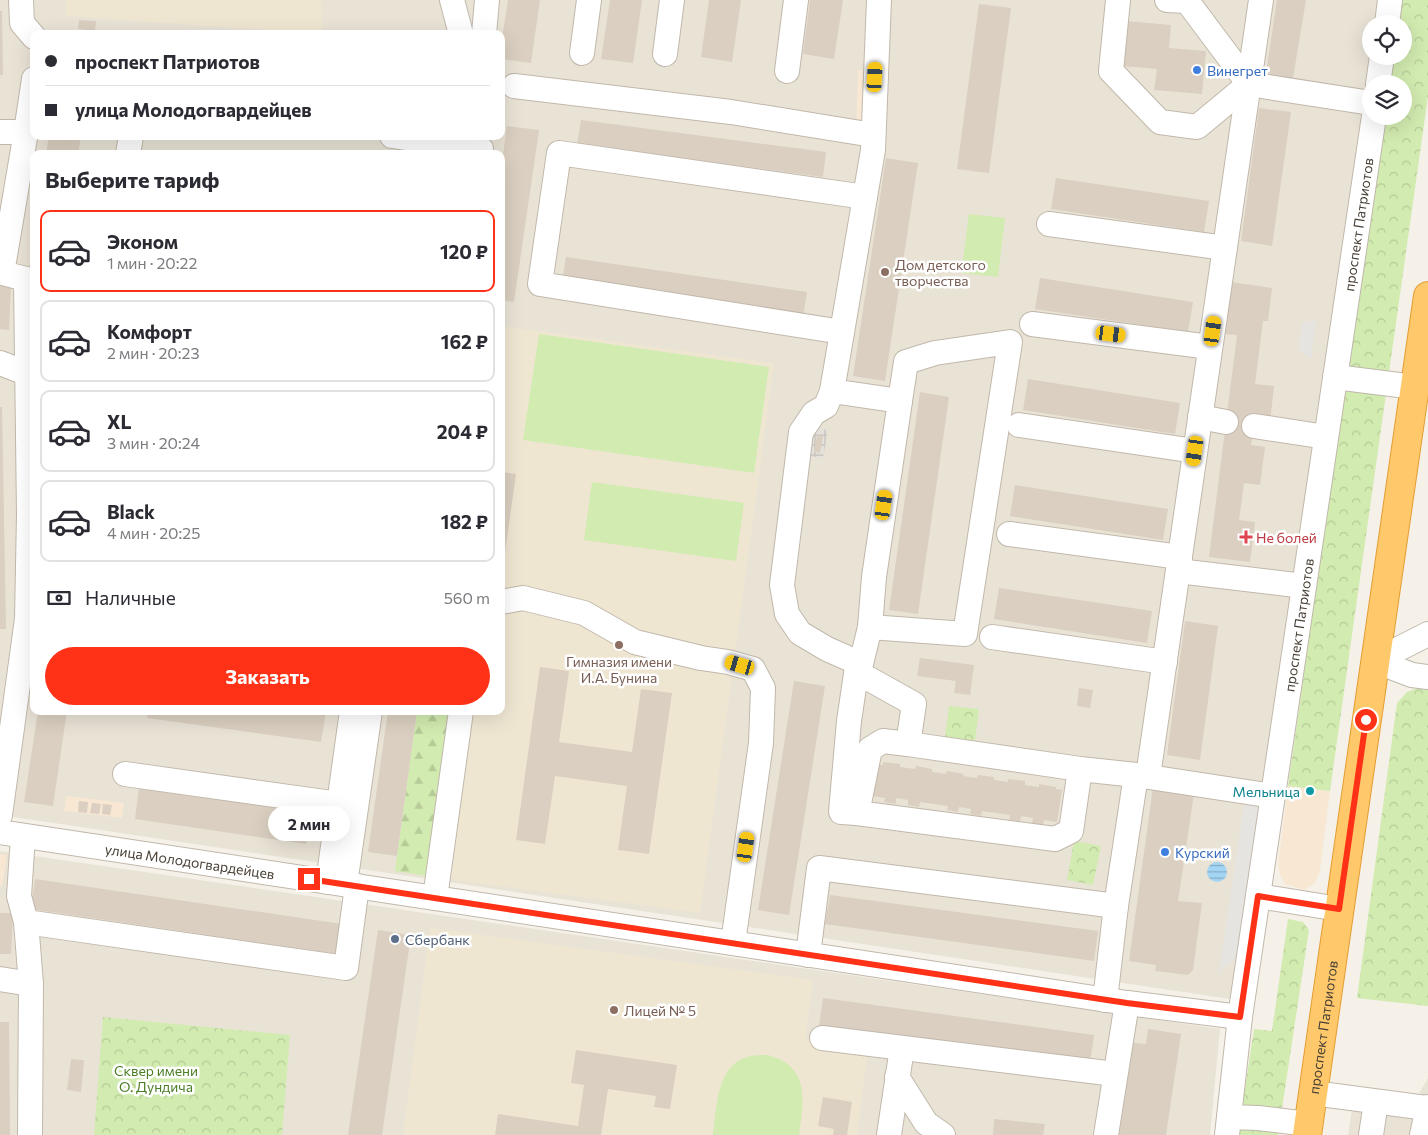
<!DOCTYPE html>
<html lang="ru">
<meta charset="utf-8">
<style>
body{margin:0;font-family:Commissioner,sans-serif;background:#f7f7f7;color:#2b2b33;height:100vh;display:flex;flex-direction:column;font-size:19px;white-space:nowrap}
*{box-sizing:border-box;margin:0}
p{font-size:16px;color:#7c7c81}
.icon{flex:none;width:28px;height:28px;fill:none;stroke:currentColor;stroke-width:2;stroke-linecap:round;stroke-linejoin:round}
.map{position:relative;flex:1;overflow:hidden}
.side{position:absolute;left:30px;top:150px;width:475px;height:565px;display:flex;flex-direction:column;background:#fff;border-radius:10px;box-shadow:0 5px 20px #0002}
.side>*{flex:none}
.banner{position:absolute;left:30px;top:30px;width:475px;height:110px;border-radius:10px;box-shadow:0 5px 20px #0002;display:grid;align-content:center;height:110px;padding:0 15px;background:#fff}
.controls{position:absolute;left:1362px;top:15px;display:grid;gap:10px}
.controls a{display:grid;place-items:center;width:50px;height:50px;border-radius:50%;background:#fff;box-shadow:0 5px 20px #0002;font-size:25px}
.end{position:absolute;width:22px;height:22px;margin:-11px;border:6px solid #ff3116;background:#fff;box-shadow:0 0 0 2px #fff}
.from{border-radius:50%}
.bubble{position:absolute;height:35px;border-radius:18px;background:#fff;box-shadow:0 5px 20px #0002;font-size:16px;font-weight:700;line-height:35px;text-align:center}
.car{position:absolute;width:15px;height:30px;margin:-15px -8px;border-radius:6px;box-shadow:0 0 4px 1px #0007;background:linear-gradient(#f5c518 24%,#345 0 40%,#f5c518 0 76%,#345 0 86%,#f5c518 0)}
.banner b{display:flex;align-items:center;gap:18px;height:48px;font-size:19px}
.banner b+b{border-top:1px solid #e1e1e2}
.banner i{width:12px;height:12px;background:#2b2b33}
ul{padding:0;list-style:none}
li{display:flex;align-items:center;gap:15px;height:82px;margin:0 10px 8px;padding:0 5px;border:2px solid #e1e1e2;border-radius:10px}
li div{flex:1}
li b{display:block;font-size:19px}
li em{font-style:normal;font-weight:700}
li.current{border-color:#ff3116}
li>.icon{width:45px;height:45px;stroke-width:1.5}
h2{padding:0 15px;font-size:22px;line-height:60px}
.pay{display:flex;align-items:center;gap:12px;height:55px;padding:0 15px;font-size:19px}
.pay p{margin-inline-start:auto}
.action{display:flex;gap:10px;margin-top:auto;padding:10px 15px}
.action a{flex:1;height:58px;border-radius:30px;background:#ff3116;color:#fff;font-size:20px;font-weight:700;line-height:58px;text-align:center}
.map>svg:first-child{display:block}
</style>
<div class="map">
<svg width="1428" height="1135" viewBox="0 0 1428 1135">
<defs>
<pattern id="industrial-grid" width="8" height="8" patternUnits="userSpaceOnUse" patternTransform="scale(1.25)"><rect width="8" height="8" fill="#e4e0da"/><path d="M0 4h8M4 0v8" fill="none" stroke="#c5c1bc"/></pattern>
<pattern id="forest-firs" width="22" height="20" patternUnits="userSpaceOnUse" patternTransform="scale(1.25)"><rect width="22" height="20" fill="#d2ebb0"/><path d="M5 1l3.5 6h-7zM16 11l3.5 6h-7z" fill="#b6cb98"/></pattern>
<pattern id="park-crowns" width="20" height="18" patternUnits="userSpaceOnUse" patternTransform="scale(1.25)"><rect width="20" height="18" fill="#d2ebb0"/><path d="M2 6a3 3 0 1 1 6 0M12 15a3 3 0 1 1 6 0" fill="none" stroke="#b6cb98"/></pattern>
<pattern id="water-rules" width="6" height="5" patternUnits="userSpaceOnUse" patternTransform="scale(1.25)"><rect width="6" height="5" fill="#a3d5f4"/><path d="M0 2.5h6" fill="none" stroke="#87aec6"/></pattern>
</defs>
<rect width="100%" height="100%" fill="#f5f1e9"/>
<path fill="#e9e3d6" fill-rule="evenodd" d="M0 0H1379L1375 24H1371V52L1230 999 0 815ZM34 34H501V136H34ZM34 154H501V711H34Z
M0 851 1220 1029 1210 1135H0Z
M1428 1078V1135H1348L1355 1089 1419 1094Z"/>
<path fill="#f7e7d3" d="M858 70H870L868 127H856Z
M1288 786 1330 791 1320 871 1315 883 1304 890 1285 884 1280 875 1278 864Z
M66 796 124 803 122 818 64 811Z
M0 854 7 855 2 886H0Z"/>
<path fill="url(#industrial-grid)" d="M812 428 828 430 823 458 807 456Z"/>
<path fill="#efe6d2" d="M66 0H321L322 34 66 16Z
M501 326 774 363 700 913 433 877 455 711H501V578L516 474 501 472Z
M430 928 813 980 805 1040 868 1049 857 1135H403Z"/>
<path fill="url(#forest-firs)" d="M417 711H455L433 877 395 871Z"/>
<path fill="url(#park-crowns)" d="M1400 0H1428V96L1330 791 1288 786 1383 116H1404V84H1388L1392 56H1404V24H1396Z
M1428 684V1006L1357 998 1397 703 1407 692Z
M949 706 979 709 975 741 945 738Z
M1074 841 1101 846 1093 885 1067 880Z
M1288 919 1303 922 1309 930 1278 1135H1238L1254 1029 1272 1031Z
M103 1017 290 1035 282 1135H94Z"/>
<path fill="#d2ebb0" d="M969 214 1005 218 998 277 961 273Z
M539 334 769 367 754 473 523 440Z
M592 482 744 503 736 561 584 540Z
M768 1055C773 1057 779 1058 783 1061 810 1077 802 1110 799 1135H713C717 1108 716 1061 752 1056 757 1055 763 1055 768 1055Z"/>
<path fill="#e6e4e0" d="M1316 320 1311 359 1299 349 1302 323Z
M1245 798 1262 799 1239 954 1219 973Z"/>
<path fill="url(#water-rules)" d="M1207 872a10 10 0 1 1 20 0a10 10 0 1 1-20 0Z"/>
<path fill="#dacfc0" d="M508 0H540L531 63 501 59V45Z
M610 0H642L633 63 601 59Z
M709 0H741L732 62 701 57Z
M810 0H843L834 59 803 54Z
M1277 0H1306L1293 78 1266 73Z
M979 4 1011 8 989 173 957 169Z
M0 11H2L3 75H0Z
M79 20 96 21 95 31 78 29Z
M1126 21 1171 25 1169 48 1206 51 1202 94 1154 90 1157 69 1122 66Z
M1259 108 1291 112 1272 246 1241 241Z
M581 120 826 152 823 177 577 144Z
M507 126 539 130 514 302 501 300V169Z
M49 136H81L78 154H46Z
M886 158 918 163 885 381 853 376Z
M1056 178 1209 201 1204 232 1051 209Z
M33 243H34V268H29Z
M566 257 807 292 803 317 562 282Z
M1040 278 1193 302 1188 332 1035 309Z
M1231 282 1272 288 1268 321H1263L1255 384 1274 386 1270 422 1255 420 1251 445 1265 447 1260 485 1244 483 1239 520 1255 522 1250 562 1209 557 1237 335 1225 334Z
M0 286 11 287 9 330 0 329Z
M1028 379 1180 403 1175 434 1023 410Z
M920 392 949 397 918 614 889 610Z
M0 407H2L6 629H0Z
M817 435 823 436 820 453 814 452Z
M501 472 516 474 502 573H501Z
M1015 485 1168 509 1163 540 1010 516Z
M999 588 1152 611 1147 643 994 619Z
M1185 621 1218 626 1200 760 1167 755Z
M920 658 974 665 970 695 954 693 956 681 917 676Z
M540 667 569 671 559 742 632 752 641 689 672 693 649 854 618 850 627 786 555 776 545 844 516 840Z
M794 681 825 686 789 915 758 910Z
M1079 688 1093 690 1090 708 1077 706Z
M38 711H67L53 806 24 802Z
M148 711H326L321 742 147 718Z
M388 711H417L397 856 368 852Z
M883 762 900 764V767L915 769 916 766 932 769V772L946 774 947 771 964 774 963 776 977 778 978 775 994 777V780L1008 782V779L1025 781V785L1039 787V784L1056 787V789L1062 790 1057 822 1044 820 1043 825 1032 823 1033 818 1021 816 1020 821 1009 820 1010 815 982 811 981 816 970 814 971 809 959 807 958 812 947 810 948 806 920 802 919 807 908 805V800L896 798V804L884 802 885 798 872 796 877 764 883 765Z
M1154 780 1194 794 1178 901 1202 903 1193 970 1188 975 1155 971 1156 965 1129 961Z
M139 788 310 812 306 844 135 819Z
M79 801 88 802 87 813 78 812Z
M92 803 101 804 99 814 90 813Z
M103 804 112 805 110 815 102 814Z
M35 879 342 924 338 954 31 909Z
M830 895 1098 931 1094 961 825 924Z
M0 913H13L11 954H0Z
M378 930 411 935 382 1135H348Z
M823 998 1094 1035 1090 1064 819 1026Z
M0 1022H9L10 1135H0Z
M1148 1029 1181 1034 1166 1135H1119L1133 1043 1146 1044Z
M576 1050 677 1065 670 1109 654 1107 656 1096 608 1089 601 1135H495L498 1114 578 1126 584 1085 571 1083Z
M71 1059 84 1060 81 1092 67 1090Z
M823 1097 852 1102 847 1135H833L834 1129 818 1126Z
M994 1119 1045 1124 1043 1135H993Z"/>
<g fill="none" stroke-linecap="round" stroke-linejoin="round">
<defs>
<g id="minor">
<path d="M21 0 22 23 34 37"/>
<path d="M452 0 461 34"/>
<path d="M1118 0 1111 71 1160 122 1197 127 1249 84"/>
<path d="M1167 0 1187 1 1249 84 1371 103"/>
<path d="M1387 24 1390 0"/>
<path d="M484 34 487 0"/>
<path d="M582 53 589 0"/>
<path d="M665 54 672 0"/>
<path d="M787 71 796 0"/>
<path d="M1378 84 1382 56"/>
<path d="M514 86 731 112 873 135"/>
<path d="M0 132H26L34 79"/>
<path d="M392 136 481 149"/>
<path d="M128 154 131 136"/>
<path d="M1049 224 1225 248"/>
<path d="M1032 324 1210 347"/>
<path d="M842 332 540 284 559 153 865 197"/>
<path d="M0 363 26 373H34"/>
<path d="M1335 377 1415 387"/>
<path d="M832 391 826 406 814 413 801 432 782 585 787 614 800 633 827 649 861 664"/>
<path d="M1200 417 1226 422"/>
<path d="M1019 425 1195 451"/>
<path d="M1254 426 1326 437"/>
<path d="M1009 534 1180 557"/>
<path d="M1178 571 1304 586"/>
<path d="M501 602 523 598 584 613 635 642 701 658 728 662 753 669 763 688 761 743 733 943"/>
<path d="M870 627 965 634 1010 342 935 353 906 362 900 401"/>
<path d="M992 637 1165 662"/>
<path d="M1375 661 1428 634"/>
<path d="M1375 661 1412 675 1428 677"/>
<path d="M856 674 871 680 914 704 908 744 1080 769 1136 775"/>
<path d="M908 744 883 741 870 749 857 813 1055 839 1071 831 1080 769"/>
<path d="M125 774 339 804"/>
<path d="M1148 776 1261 0"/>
<path d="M857 813 841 812 849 721 856 674 861 664 870 627 874 577 900 401 832 391 873 150 879 0"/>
<path d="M0 815 27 619 29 514 26 279 2 273 26 132"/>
<path id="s1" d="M0 832 1127 1003 1240 1017"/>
<path d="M23 836 19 896 26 922 346 968 357 886"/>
<path d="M328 882 352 711"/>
<path d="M345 884 370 711"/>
<path d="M1258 896 1339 909"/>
<path d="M435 898 461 711"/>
<path d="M808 955 819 868 1116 906"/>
<path d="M0 979 31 984 26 922"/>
<path d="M1105 1000 1116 906 1136 775 1273 796"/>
<path d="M822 1038 1115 1074"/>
<path d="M897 1077 926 1123 943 1135"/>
<path d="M1313 1093 1427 1108"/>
<path d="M1229 1117 1258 1118 1308 1124"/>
<path d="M30 1135 31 984"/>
<path d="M889 1135 902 1048"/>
<path d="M1106 1135 1127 1003"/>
<path id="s2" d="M1227 1135 1240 1017 1374 116"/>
<path d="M1371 1135 1376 1102"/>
<path d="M1422 1135 1428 1107"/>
</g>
<g id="highway">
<path id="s3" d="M1307 1135 1428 296"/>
</g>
</defs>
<use href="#minor" stroke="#c1b8ab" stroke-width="26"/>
<use href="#highway" stroke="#e49d33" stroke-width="30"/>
<use href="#minor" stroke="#fff" stroke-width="24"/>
<use href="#highway" stroke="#ffc86a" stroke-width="28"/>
</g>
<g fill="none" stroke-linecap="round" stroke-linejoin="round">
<path stroke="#ff3116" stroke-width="6" d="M309 879 1127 1003 1240 1017 1258 896 1339 909 1366 720"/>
</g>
<g fill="#3f7fe0" stroke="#fff" stroke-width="2">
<circle cx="1197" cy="70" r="5"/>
<circle cx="1165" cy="852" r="5"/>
</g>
<g fill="#8d6e63" stroke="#fff" stroke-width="2">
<circle cx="885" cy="272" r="5"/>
<circle cx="619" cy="645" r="5"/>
<circle cx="614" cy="1010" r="5"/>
</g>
<path fill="#e0444e" stroke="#fff" stroke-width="2" d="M1243.5 529.5h5v5h5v5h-5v5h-5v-5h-5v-5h5z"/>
<circle fill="#0f9aa8" stroke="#fff" stroke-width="2" cx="1310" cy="791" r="5"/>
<circle fill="#5c6f8a" stroke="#fff" stroke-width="2" cx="395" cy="939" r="5"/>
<g text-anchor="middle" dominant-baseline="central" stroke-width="5" stroke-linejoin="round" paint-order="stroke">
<g font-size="14" fill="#366cbe" stroke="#fff" text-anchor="start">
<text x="1207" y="70">Винегрет</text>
<text x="1175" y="852">Курский</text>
</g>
<g font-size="14" fill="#494137" stroke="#fff">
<text stroke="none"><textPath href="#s2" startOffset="920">проспект Патриотов</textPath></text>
<text stroke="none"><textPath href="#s2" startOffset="515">проспект Патриотов</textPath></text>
<text stroke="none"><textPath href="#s1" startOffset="192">улица Молодогвардейцев</textPath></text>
<text stroke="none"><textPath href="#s3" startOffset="109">проспект Патриотов</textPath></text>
</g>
<g font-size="14" fill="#785e54" stroke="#fff" text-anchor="start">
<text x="895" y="264">Дом детского<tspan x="895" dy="16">творчества</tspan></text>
<text x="619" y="661" text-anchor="middle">Гимназия имени<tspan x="619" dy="16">И.А. Бунина</tspan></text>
<text x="624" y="1010">Лицей № 5</text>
</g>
<g font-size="14" fill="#be3a42" stroke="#fff" text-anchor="start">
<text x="1256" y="537">Не болей</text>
</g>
<g font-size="14" fill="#0d838f" stroke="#fff" text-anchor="end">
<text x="1300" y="791">Мельница</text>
</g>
<g font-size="14" fill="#4e5e75" stroke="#fff" text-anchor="start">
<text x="405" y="939">Сбербанк</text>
</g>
<g font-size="14" fill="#4b7e27" stroke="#fff">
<text x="156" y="1070">Сквер имени<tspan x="156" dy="16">О. Дундича</tspan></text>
</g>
</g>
</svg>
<div class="controls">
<a><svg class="icon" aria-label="locate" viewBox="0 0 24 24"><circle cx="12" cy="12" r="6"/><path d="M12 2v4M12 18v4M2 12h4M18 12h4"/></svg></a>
<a><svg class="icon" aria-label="layers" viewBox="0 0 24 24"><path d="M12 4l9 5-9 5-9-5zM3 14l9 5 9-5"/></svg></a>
</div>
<i class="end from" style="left:1366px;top:720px"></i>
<i class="end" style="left:309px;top:879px"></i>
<div class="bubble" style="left:268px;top:806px;width:82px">2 мин</div>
<i class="car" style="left:875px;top:77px;rotate:3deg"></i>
<i class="car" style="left:1213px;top:331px;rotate:8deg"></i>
<i class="car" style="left:1111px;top:334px;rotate:97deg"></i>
<i class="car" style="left:1195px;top:451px;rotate:188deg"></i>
<i class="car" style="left:884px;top:505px;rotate:8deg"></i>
<i class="car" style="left:740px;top:665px;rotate:286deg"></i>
<i class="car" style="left:746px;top:847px;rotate:8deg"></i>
<div class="banner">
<b><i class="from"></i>проспект Патриотов</b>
<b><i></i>улица Молодогвардейцев</b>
</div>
<section class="side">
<h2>Выберите тариф</h2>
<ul>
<li class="current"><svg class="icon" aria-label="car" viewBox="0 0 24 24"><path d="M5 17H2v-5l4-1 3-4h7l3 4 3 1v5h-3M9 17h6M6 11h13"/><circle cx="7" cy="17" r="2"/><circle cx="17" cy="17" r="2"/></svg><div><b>Эконом</b><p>1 мин · 20:22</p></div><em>120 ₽</em></li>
<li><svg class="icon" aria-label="car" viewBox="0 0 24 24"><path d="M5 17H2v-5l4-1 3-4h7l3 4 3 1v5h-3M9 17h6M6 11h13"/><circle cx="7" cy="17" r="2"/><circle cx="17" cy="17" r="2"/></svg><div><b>Комфорт</b><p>2 мин · 20:23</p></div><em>162 ₽</em></li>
<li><svg class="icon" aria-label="car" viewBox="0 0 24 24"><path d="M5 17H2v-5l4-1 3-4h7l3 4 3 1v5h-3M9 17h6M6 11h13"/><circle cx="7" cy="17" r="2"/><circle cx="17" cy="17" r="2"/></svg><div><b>XL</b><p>3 мин · 20:24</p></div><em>204 ₽</em></li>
<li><svg class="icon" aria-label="car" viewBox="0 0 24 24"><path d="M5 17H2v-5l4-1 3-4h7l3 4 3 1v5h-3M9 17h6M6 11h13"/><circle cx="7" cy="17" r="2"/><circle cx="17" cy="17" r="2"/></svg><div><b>Black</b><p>4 мин · 20:25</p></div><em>182 ₽</em></li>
</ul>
<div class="pay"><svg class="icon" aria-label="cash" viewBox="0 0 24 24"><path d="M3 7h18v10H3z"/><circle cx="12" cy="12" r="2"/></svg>Наличные<p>560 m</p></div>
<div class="action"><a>Заказать</a></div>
</section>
</div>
